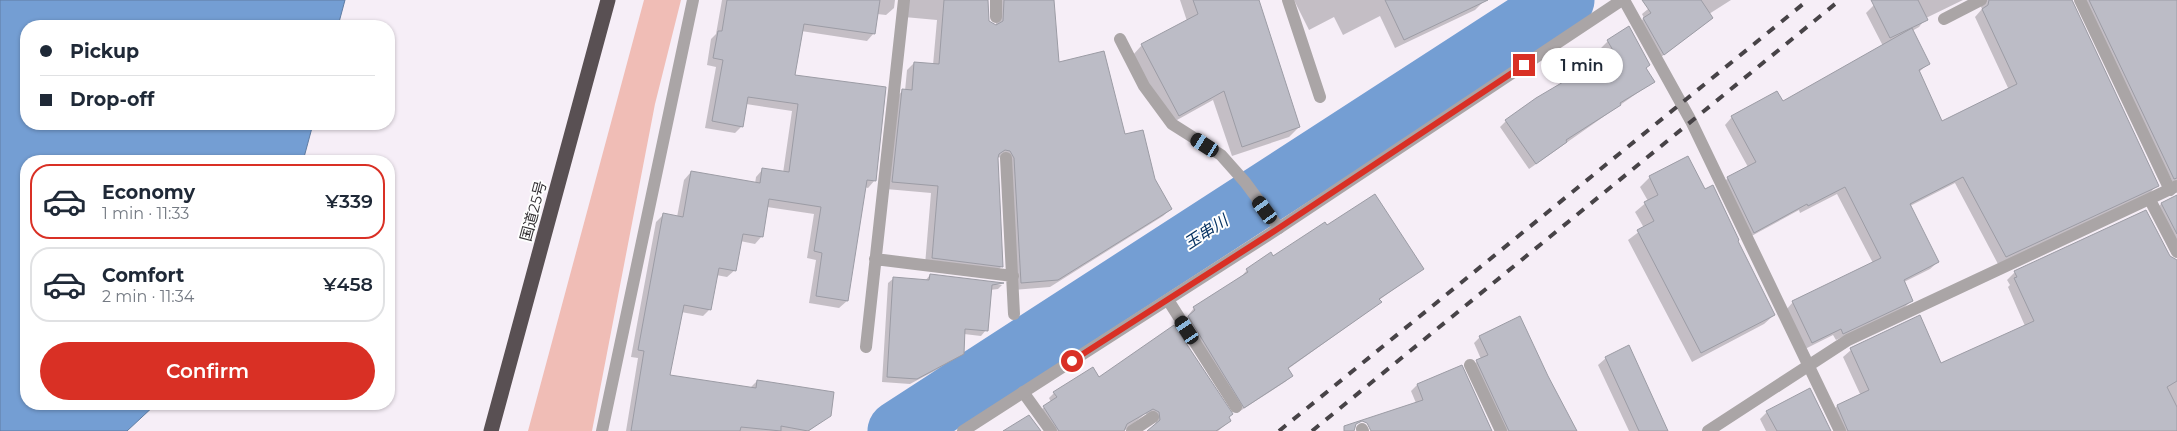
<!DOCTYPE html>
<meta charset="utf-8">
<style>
body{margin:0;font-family:Montserrat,"Noto Sans JP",sans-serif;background:#f2f2f3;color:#1f2937;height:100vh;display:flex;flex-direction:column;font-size:19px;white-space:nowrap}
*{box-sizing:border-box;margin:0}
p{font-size:16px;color:#747a83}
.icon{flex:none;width:28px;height:28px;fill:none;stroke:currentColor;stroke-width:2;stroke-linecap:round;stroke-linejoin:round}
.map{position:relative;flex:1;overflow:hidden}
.panel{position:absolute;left:20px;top:155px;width:375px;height:255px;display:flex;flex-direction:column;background:#fff;border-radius:20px;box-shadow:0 1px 4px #0004}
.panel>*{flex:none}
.banner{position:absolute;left:20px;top:20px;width:375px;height:110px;border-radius:20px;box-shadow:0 1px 4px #0004;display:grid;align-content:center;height:110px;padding:0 20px;background:#fff}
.end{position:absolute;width:22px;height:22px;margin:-11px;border:6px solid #d93025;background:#fff;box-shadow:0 0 0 2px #fff}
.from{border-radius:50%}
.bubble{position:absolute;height:35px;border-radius:18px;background:#fff;box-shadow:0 1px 4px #0004;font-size:16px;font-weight:600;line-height:35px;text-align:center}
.car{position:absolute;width:15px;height:30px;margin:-15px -8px;border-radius:6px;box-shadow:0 0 4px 1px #0007;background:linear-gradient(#222 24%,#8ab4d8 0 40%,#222 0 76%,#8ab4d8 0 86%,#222 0)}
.banner b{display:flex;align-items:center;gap:18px;height:48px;font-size:19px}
.banner b+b{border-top:1px solid #e0e1e3}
.banner i{width:12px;height:12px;background:#1f2937}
ul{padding:9px 0 0;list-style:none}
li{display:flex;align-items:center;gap:15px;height:75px;margin:0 10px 8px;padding:0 10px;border:2px solid #e0e1e3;border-radius:20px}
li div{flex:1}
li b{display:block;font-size:19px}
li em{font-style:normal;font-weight:600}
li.selected{border-color:#d93025}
li>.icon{width:45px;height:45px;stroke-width:1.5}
.button{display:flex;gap:10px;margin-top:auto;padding:10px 20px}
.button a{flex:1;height:58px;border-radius:30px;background:#d93025;color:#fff;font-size:20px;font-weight:600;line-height:58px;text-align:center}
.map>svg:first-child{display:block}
</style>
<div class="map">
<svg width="2177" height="431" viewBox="0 0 2177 431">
<rect width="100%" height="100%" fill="#f6eef7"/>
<path fill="#f0bdb6" d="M644 0H681L655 104 592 431H528Z"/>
<path fill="#749ed3" stroke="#607da3" d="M0 0H345L338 26H26V124H313L303 161H26V404H156L127 431H0Z"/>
<path fill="#0003" d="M722 0H895L894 8 886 15 877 14 874 33 867 41 801 31 794 76 875 180 868 188 864 187 847 301 839 308 809 303 816 260 807 258 814 214 767 207 762 236 755 244 740 241 735 270 727 277 716 275 710 309 703 316 681 312 668 376 750 388 757 381 830 415 809 431H626L638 358 631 357 656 222 663 215 677 217 684 180 691 172 755 184 756 177 763 169 783 173 792 111 746 104 742 126 735 133 705 128 716 67 707 65 711 39 716 34Z
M899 0H987V18L992 25H996V4L990 0H1053L1058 63 1124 136 1154 179 1171 209 1163 216 1050 287 1014 290 1003 158 997 157 1002 266 995 273 925 265 931 193 886 189 896 98 903 90 905 91 907 70 914 63 933 65 937 20 904 17Z
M1180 0H1257L1299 127 1289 137 1232 156 1213 100 1168 125 1132 56 1142 45 1187 21Z
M1294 0H1483L1484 1 1475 10 1395 48 1380 16 1343 35 1334 17 1309 30Z
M1659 0H1731L1709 14 1712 18 1705 24 1657 60 1637 25 1644 18 1642 14Z
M1884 0H1963L1926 18 1919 27 1912 31 1928 64 1919 72 1941 123 2009 90 1975 17 1982 9 1978 0H2072L2157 185 2150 193 1998 264 1955 183 1910 206 1938 262 1930 269 1904 282 1912 300 1904 308 1836 340 1833 335 1805 349 1786 310 1793 302 1873 263 1837 194 1800 213 1799 210 1746 239 1720 186 1728 178 1748 167 1725 125 1732 117 1782 103 1883 46 1866 13 1874 5Z
M2076 0H2177V190Z
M1608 41 1645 68 1653 82 1529 169 1500 127 1506 121 1607 58 1601 48Z
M1650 177 1737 241 1774 315 1764 324 1692 362 1628 240 1644 228 1635 212 1648 201 1640 187Z
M2177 196V255L2154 211 2161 204Z
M2145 211 2169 257 2177 260V431H1838L1830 414 1837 406 1861 396 1843 357 1851 350 1919 317 1940 364 2025 326 2008 287 2010 285 2007 280 2014 273Z
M1327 227 1422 269 1379 300 1380 302 1373 308 1288 369 1292 376 1285 382 1237 413 1182 323 1194 308 1241 277 1247 270Z
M930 275 1002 285 998 289 990 290 986 330 981 336 964 334 962 353 957 359 910 384 882 382 888 283 894 278 925 281Z
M1480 337 1575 431H1502L1471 366 1481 359 1474 343Z
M1606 358 1667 431H1629L1598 365Z
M1461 367 1491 431H1372L1416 403 1411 391 1417 385Z
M1099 378 1228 418 1230 421 1218 431H1148L1154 428 1156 422 1151 415 1145 414 1124 431H1052L1038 412 1051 402 1049 398 1054 393Z
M1767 412 1830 431H1766L1760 419Z"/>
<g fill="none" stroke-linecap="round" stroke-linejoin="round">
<path stroke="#749ed3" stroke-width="61" d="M898 431 1564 0"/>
</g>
<path fill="#bcbcc6" stroke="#9c9ca5" d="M727 0H880L875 34 804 24 795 75 886 87 876 181 867 180 848 301 816 296 822 253 814 251 821 207 769 199 763 237 743 234 736 271 719 268 711 310 684 305 670 375 756 388 757 380 834 392 831 416 808 431 781 426V431L741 427 740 431H631L644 351 638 350 663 213 683 217 691 171 760 183 762 168 789 172 798 104 748 97 743 127 712 121 723 60 713 58 718 31H722Z
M944 0H988L989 21 996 25 1003 21 1004 0H1054L1059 62 1104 51 1125 134 1143 130 1155 179 1172 209 1058 280 1021 283 1014 158 1010 151 1005 150 999 154 998 158 1003 267 932 258 938 186 892 182 902 89 912 90 914 62 939 64Z
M1193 0H1259L1300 127 1242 147 1224 91 1179 116 1141 44 1198 14Z
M1385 0H1488L1404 40Z
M1642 0H1701L1713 18 1664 55 1643 18 1651 13Z
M1871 0H1918L1928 20 1890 38Z
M1989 0H2072L2159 186 2006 257 1963 177 1910 204 1939 262 1904 280 1913 301 1843 334 1841 329 1812 343 1792 301 1881 258 1845 187 1808 206 1807 204 1754 233 1727 177 1756 162 1731 116 1777 91 1783 101 1912 28 1930 64 1919 70 1942 121 2017 84 1982 9 1988 5Z
M2089 0H2177V178L2174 179Z
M1629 26 1650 65 1646 68 1655 82 1620 103 1621 105 1566 140 1567 142 1536 164 1505 120 1536 98 1614 52 1607 40Z
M1688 156 1705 189 1713 185 1739 240 1738 241 1775 315 1701 353 1637 230 1654 221 1644 202 1658 195 1649 176Z
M1375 194 1424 269 1379 299 1382 302 1288 368 1293 376 1244 408 1188 316 1195 310 1193 307 1248 272 1246 269 1271 252 1273 256 1325 222 1327 225Z
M2177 195V234L2161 203Z
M2146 210 2170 256 2177 260V381L2167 387 2177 407V431H1848L1837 405 1869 390 1850 348 1920 315 1941 363 2034 321 2014 278 2017 277 2014 271Z
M930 274 1004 283 992 285 988 331 965 329 964 354 917 379 887 377 893 277 929 280Z
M1520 316 1548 376 1577 431H1509L1476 360 1488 355 1479 336Z
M1174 325 1233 414 1229 417 1231 421 1216 431H1147L1160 420 1159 412 1153 409 1127 424 1124 431H1059L1043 406 1057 397 1053 392 1093 367 1099 377Z
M1629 345 1668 431H1639L1605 357Z
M1462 365 1492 431H1371L1367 423 1362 421 1356 424 1354 431H1344V426L1423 400 1417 384Z
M1810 388 1831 431H1777L1766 411Z
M1029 415 1041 431H1003Z"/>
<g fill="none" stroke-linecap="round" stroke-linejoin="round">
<path stroke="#aaa5a6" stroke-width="12" d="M2080 0 2170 190
M1120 39 1144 86 1172 124 1221 155 1245 182 1279 228
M1168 300 1236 407
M1470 365 1501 431
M1023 392 1051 431
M1132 431 1153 417"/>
<path stroke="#aaa5a6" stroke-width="12" d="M996 0V17
M1288 0 1320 97
M1624 0 1691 121 1840 431
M1944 19 1981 0
M1006 158 1014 314
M2150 200 2177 252
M875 259 1013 276
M866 347 904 0
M1362 429 1363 431
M602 431 693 0
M963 431 1276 230 1622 0
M1708 431 1848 340 2177 186"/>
<path stroke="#595053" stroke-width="15" d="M491 431 608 0"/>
<path stroke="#474347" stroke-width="4" stroke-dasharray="9 9" stroke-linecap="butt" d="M1279 431 1808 0
M1312 431 1840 0"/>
</g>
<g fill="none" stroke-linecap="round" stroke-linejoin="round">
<path stroke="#d93025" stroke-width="6" d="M1072 361 1276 230 1524 65"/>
</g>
<g text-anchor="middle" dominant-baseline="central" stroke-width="4" stroke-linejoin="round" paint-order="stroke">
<g font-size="15" fill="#333033" stroke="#fefefe">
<text transform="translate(533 211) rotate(-75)">国道25号</text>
</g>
<g font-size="16" font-style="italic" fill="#073363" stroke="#fefefe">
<text transform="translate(1206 232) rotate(-33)">玉串川</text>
</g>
</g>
</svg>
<i class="end from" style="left:1072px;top:361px"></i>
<i class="end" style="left:1524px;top:65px"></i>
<div class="bubble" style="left:1541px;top:48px;width:82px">1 min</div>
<i class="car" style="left:1205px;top:145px;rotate:303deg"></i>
<i class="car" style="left:1265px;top:210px;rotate:324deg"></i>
<i class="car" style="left:1187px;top:330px;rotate:327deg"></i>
<div class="banner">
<b><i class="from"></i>Pickup</b>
<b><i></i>Drop-off</b>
</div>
<section class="panel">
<ul>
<li class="selected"><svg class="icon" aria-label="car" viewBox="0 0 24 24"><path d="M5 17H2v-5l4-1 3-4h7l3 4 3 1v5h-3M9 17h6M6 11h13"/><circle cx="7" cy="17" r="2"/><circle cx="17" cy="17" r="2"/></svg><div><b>Economy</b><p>1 min · 11:33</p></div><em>¥339</em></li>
<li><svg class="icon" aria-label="car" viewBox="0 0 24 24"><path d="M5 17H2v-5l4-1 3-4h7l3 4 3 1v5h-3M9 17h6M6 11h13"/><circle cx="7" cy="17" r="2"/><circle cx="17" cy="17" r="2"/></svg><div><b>Comfort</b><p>2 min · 11:34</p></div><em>¥458</em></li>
</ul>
<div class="button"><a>Confirm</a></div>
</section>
</div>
